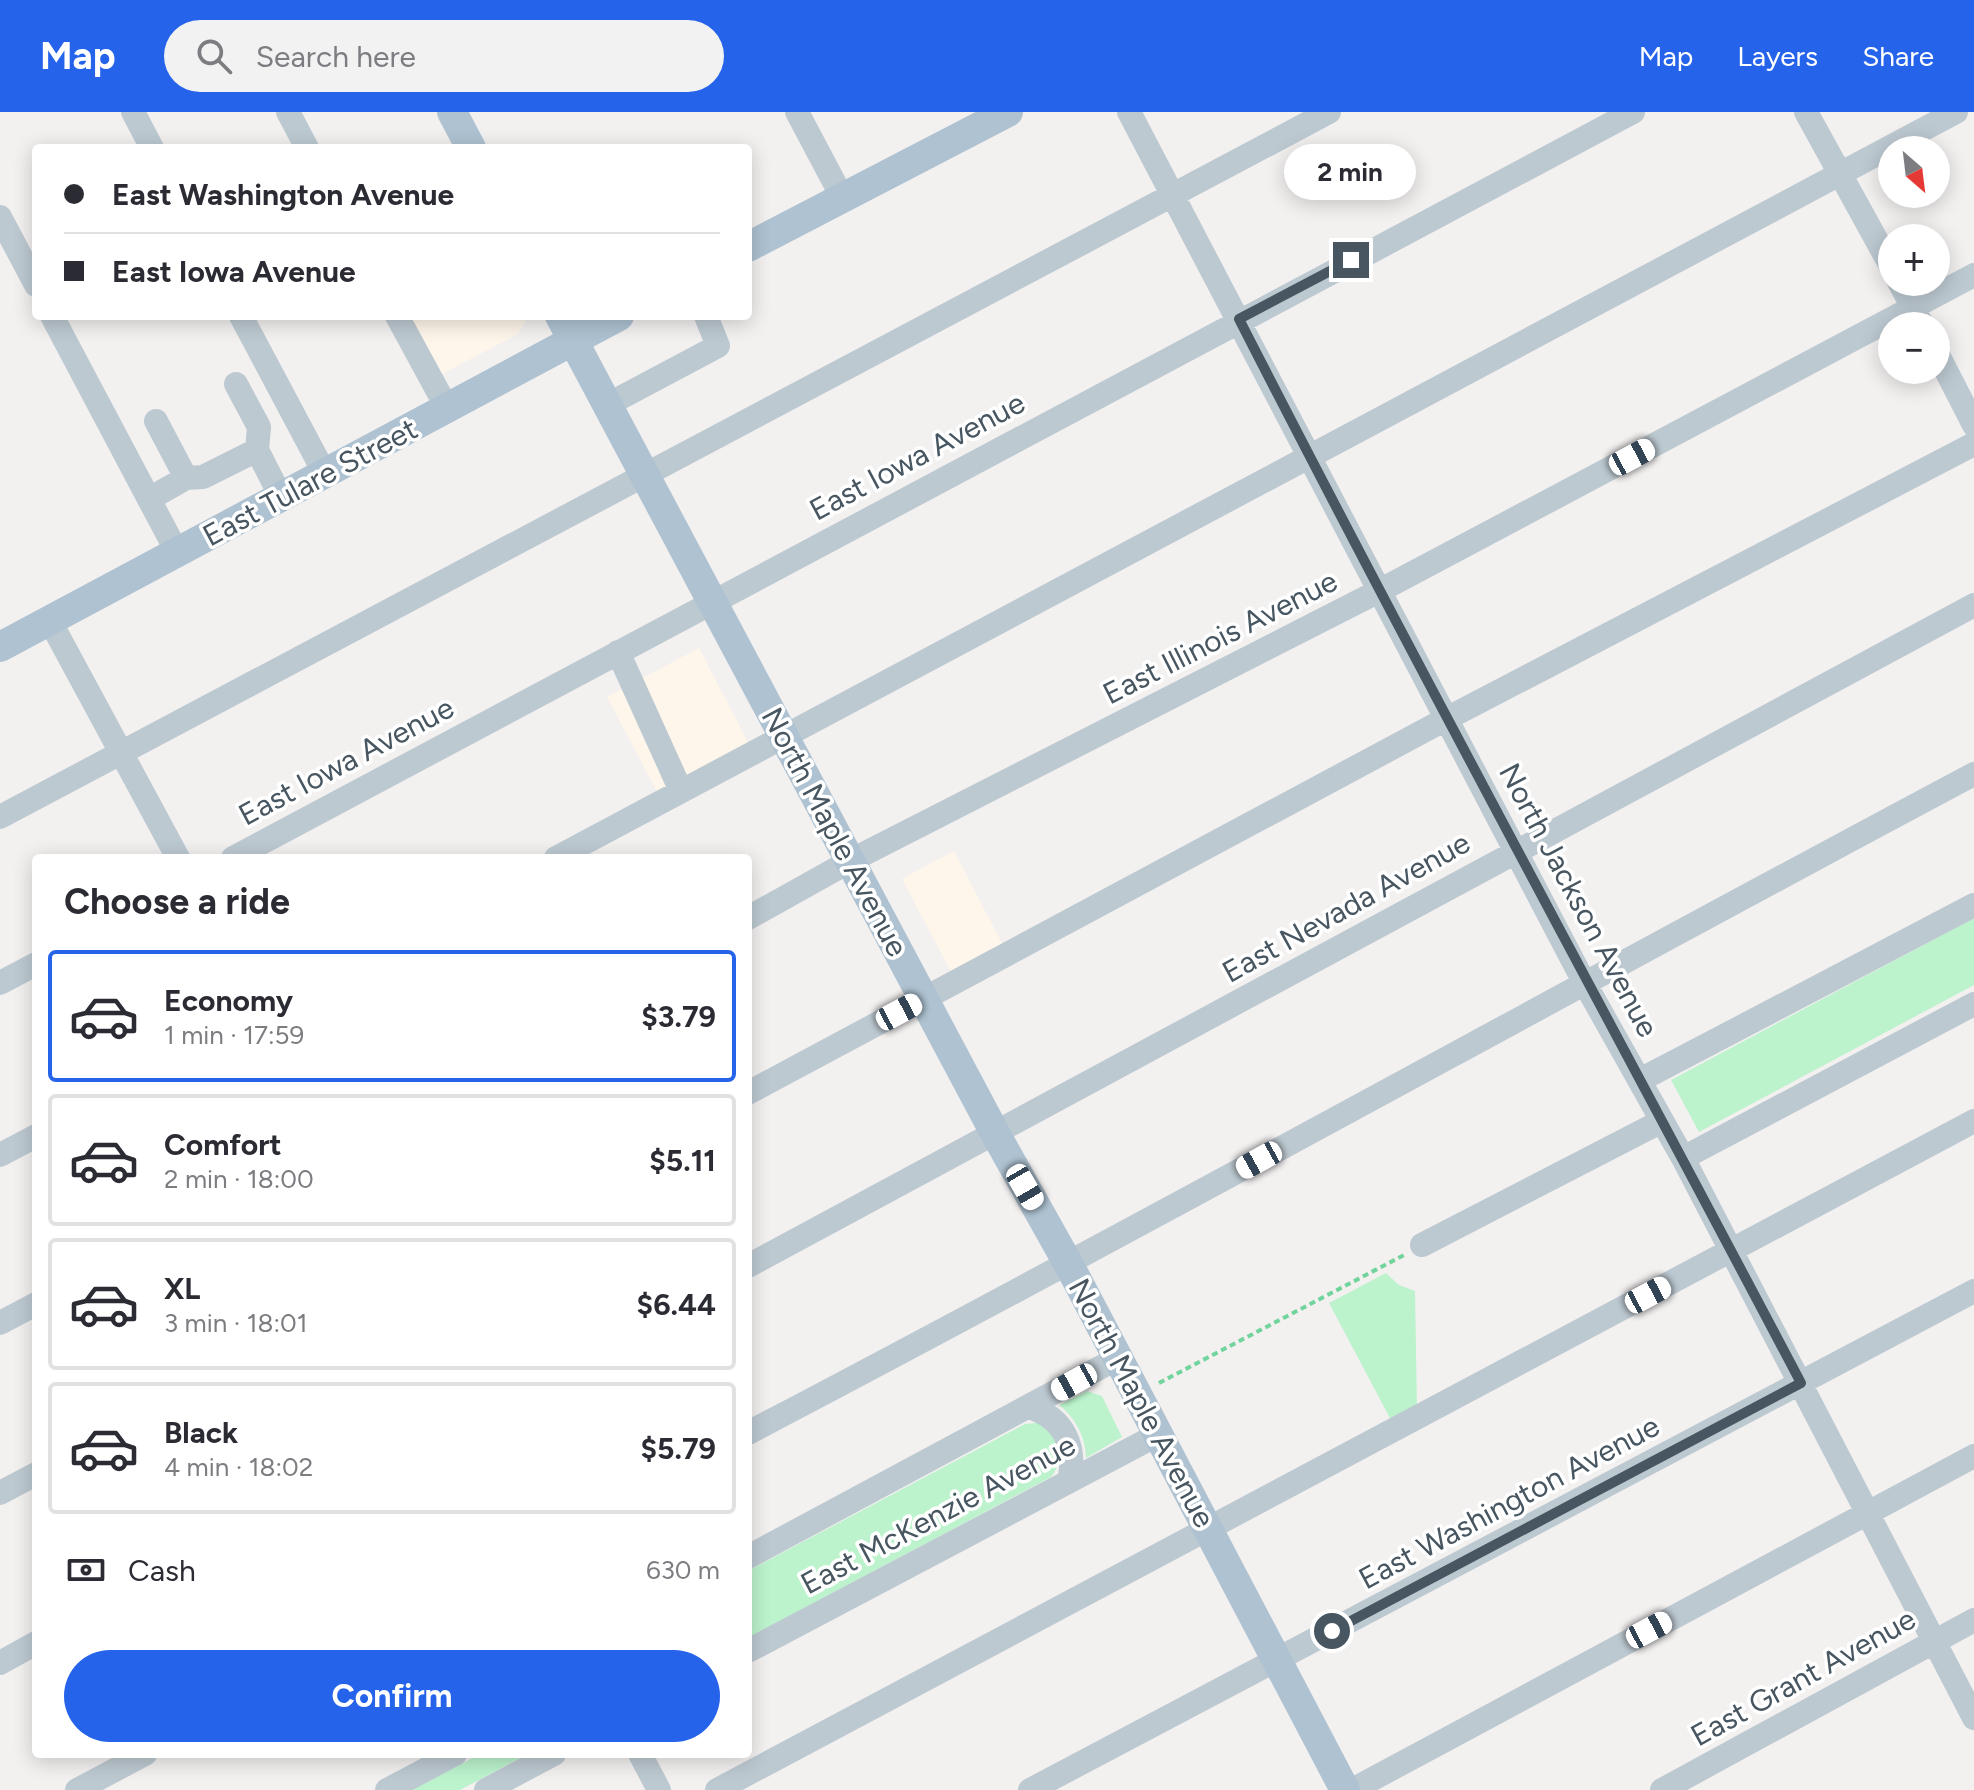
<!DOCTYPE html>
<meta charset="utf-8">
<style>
body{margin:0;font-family:Figtree,sans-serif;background:#f2f2f3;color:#2b2b33;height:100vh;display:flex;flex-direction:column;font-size:30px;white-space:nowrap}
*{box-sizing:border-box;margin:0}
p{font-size:26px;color:#7c7c81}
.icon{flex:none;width:44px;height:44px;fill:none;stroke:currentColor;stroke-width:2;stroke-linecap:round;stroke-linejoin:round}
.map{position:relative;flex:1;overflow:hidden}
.side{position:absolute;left:32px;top:742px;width:720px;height:904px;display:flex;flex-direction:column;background:#fff;border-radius:8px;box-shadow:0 4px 20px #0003}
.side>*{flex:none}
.guide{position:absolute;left:32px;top:32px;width:720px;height:176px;border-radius:8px;box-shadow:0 4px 20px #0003;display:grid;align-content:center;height:176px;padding:0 32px;background:#fff}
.needle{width:52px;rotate:152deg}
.controls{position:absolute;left:1878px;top:24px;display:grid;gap:16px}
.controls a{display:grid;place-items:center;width:72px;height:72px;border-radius:50%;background:#fff;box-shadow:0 4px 20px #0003;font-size:40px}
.end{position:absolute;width:36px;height:36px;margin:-18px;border:10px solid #475660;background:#fff;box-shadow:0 0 0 4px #fff}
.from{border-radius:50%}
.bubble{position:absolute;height:56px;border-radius:28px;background:#fff;box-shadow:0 4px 20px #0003;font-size:26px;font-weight:700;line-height:56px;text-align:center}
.car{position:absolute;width:24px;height:48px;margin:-24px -12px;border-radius:10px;box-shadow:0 0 6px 2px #0007;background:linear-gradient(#fff 24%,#345 0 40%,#fff 0 76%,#345 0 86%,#fff 0)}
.guide b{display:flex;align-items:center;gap:28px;height:76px;font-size:30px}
.guide b+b{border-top:2px solid #e1e1e2}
.guide i{width:20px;height:20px;background:#2b2b33}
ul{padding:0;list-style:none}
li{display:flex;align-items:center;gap:24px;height:132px;margin:0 16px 12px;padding:0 16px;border:4px solid #e1e1e2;border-radius:8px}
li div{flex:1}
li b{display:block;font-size:30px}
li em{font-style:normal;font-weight:700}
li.active{border-color:#2563eb}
li>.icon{width:72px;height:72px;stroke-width:1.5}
h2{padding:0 32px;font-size:36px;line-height:96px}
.pay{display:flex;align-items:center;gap:20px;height:88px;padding:0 32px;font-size:30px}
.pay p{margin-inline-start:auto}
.primary-button{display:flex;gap:16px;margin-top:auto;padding:16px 32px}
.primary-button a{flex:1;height:92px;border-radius:48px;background:#2563eb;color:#fff;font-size:32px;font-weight:700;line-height:92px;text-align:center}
header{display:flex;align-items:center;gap:48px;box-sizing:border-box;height:112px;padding:0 40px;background:#2563eb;color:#fff}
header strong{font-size:38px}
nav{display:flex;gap:44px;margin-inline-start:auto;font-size:28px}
.search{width:560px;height:72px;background:#f2f2f3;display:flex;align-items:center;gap:20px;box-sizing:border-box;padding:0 28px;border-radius:44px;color:#7c7c81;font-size:30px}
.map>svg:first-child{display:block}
</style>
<header>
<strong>Map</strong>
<div class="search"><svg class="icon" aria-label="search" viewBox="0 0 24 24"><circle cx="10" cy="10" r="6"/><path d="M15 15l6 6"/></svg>Search here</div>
<nav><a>Map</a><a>Layers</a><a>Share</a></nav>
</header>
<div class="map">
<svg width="1974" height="1678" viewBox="0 0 1974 1678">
<rect width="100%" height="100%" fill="#f3f0f0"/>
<path fill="#fef6ea" d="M406 204H524L525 210 518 222 438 264Z
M699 536 751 636 660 685 607 585Z
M954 739 1006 839 955 867 902 767Z"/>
<path fill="#bcf3cd" d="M1974 806V873L1699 1020 1671 968Z
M1386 1161 1399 1173 1415 1179 1417 1297 1392 1310 1329 1191Z
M1087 1279 1102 1284 1122 1325 1086 1346C1086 1326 1075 1305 1059 1293Z
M1036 1311C1059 1318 1066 1347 1051 1365L748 1526V1459L1025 1312Z
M480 1642H528L460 1678H412Z"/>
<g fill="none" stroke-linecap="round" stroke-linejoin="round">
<path stroke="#71d49c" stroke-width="4" stroke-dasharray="6 4" stroke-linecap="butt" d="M1159 1271 1406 1142"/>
<path stroke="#bdc9d1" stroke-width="24" d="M133 0 152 36
M288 0 307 36
M797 0 842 85
M1129 0 1584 870 1683 1046 1974 1606
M1806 0 1892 156
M0 105 36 173
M1899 170 1923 214
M52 204 177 440
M241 204 325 362
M397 204 447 296
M1936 239 1974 313
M236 272 259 315 257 338
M607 293 718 234 706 204
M156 309 186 366
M149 387 186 366 203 365 257 338 281 385
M50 509 178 746
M618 540 681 679
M0 705 1329 0
M233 746 1633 0
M556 746 1956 0
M748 806 852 748 1379 479 1974 163
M0 871 36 852
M1640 968 1974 793
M748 981 1446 607 1974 332
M0 1043 36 1024
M1683 1046 1974 892
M1422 1133 1662 1009
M748 1154 1974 493
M0 1211 36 1192
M1029 1295C1064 1306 1077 1334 1069 1369
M748 1321C1159 1106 1564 880 1974 662
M0 1381 36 1362
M748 1445 1118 1246
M748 1539 1159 1322
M0 1551 36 1531
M640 1642 659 1678
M77 1678 145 1642
M387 1678 455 1642
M486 1678 554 1642
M717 1678 1974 1009
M1030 1678 1974 1179
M1352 1678 1974 1344
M1662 1678 1974 1508"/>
<path stroke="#aec2d1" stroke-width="30" d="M452 0 471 36
M748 135 1008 0
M560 204 996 1023 1069 1153 1345 1678
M0 535 619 204"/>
</g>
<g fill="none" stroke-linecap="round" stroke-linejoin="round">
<path stroke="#475660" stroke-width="10" d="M1332 1519 1801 1271C1614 916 1422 565 1239 207L1351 148"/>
</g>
<g text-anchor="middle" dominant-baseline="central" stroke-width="7" stroke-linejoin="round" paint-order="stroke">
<g font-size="30" fill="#475660" stroke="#fff">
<text transform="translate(917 344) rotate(-28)">East Iowa Avenue</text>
<text transform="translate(310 370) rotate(-28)">East Tulare Street</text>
<text transform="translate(1220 525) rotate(-27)">East Illinois Avenue</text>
<text transform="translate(346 649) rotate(-28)">East Iowa Avenue</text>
<text transform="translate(835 720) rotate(62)">North Maple Avenue</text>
<text transform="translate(1579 788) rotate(62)">North Jackson Avenue</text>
<text transform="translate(1346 795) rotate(-29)">East Nevada Avenue</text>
<text transform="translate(1142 1291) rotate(62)">North Maple Avenue</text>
<text transform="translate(1509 1390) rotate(-28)">East Washington Avenue</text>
<text transform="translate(938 1402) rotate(-28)">East McKenzie Avenue</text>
<text transform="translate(1803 1565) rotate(-29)">East Grant Avenue</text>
</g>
</g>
</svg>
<div class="controls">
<a><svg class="needle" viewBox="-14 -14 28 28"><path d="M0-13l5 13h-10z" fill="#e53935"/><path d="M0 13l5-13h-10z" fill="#7c7c81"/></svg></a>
<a>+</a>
<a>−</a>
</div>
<i class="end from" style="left:1332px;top:1519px"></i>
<i class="end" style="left:1351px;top:148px"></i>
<div class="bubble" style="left:1284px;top:32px;width:132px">2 min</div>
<i class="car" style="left:1632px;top:345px;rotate:62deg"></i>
<i class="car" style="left:899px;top:900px;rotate:62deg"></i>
<i class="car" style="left:1259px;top:1048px;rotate:241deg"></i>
<i class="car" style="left:1025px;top:1075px;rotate:150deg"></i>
<i class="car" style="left:1648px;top:1183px;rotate:62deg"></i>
<i class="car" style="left:1074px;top:1270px;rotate:241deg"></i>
<i class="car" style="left:1649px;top:1518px;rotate:62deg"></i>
<div class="guide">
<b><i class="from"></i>East Washington Avenue</b>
<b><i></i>East Iowa Avenue</b>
</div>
<section class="side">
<h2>Choose a ride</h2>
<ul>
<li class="active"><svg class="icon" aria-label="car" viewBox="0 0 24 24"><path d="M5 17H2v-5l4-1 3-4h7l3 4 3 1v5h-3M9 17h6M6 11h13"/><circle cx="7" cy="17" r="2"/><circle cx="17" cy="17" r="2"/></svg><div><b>Economy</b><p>1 min · 17:59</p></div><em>$3.79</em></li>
<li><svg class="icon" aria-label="car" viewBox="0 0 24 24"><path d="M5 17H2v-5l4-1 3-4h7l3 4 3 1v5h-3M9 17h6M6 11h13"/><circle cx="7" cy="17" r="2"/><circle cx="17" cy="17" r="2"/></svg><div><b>Comfort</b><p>2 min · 18:00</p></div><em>$5.11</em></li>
<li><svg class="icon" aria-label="car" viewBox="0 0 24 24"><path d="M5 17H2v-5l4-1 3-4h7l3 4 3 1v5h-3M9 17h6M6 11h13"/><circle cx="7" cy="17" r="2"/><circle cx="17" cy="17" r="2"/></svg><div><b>XL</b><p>3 min · 18:01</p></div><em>$6.44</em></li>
<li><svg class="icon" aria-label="car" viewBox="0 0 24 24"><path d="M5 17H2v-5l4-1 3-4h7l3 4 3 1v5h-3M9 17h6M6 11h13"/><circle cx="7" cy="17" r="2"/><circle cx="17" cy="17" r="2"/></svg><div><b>Black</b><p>4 min · 18:02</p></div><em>$5.79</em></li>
</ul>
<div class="pay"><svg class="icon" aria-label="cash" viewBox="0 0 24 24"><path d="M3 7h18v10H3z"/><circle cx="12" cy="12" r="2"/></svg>Cash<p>630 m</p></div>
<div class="primary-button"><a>Confirm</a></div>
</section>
</div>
